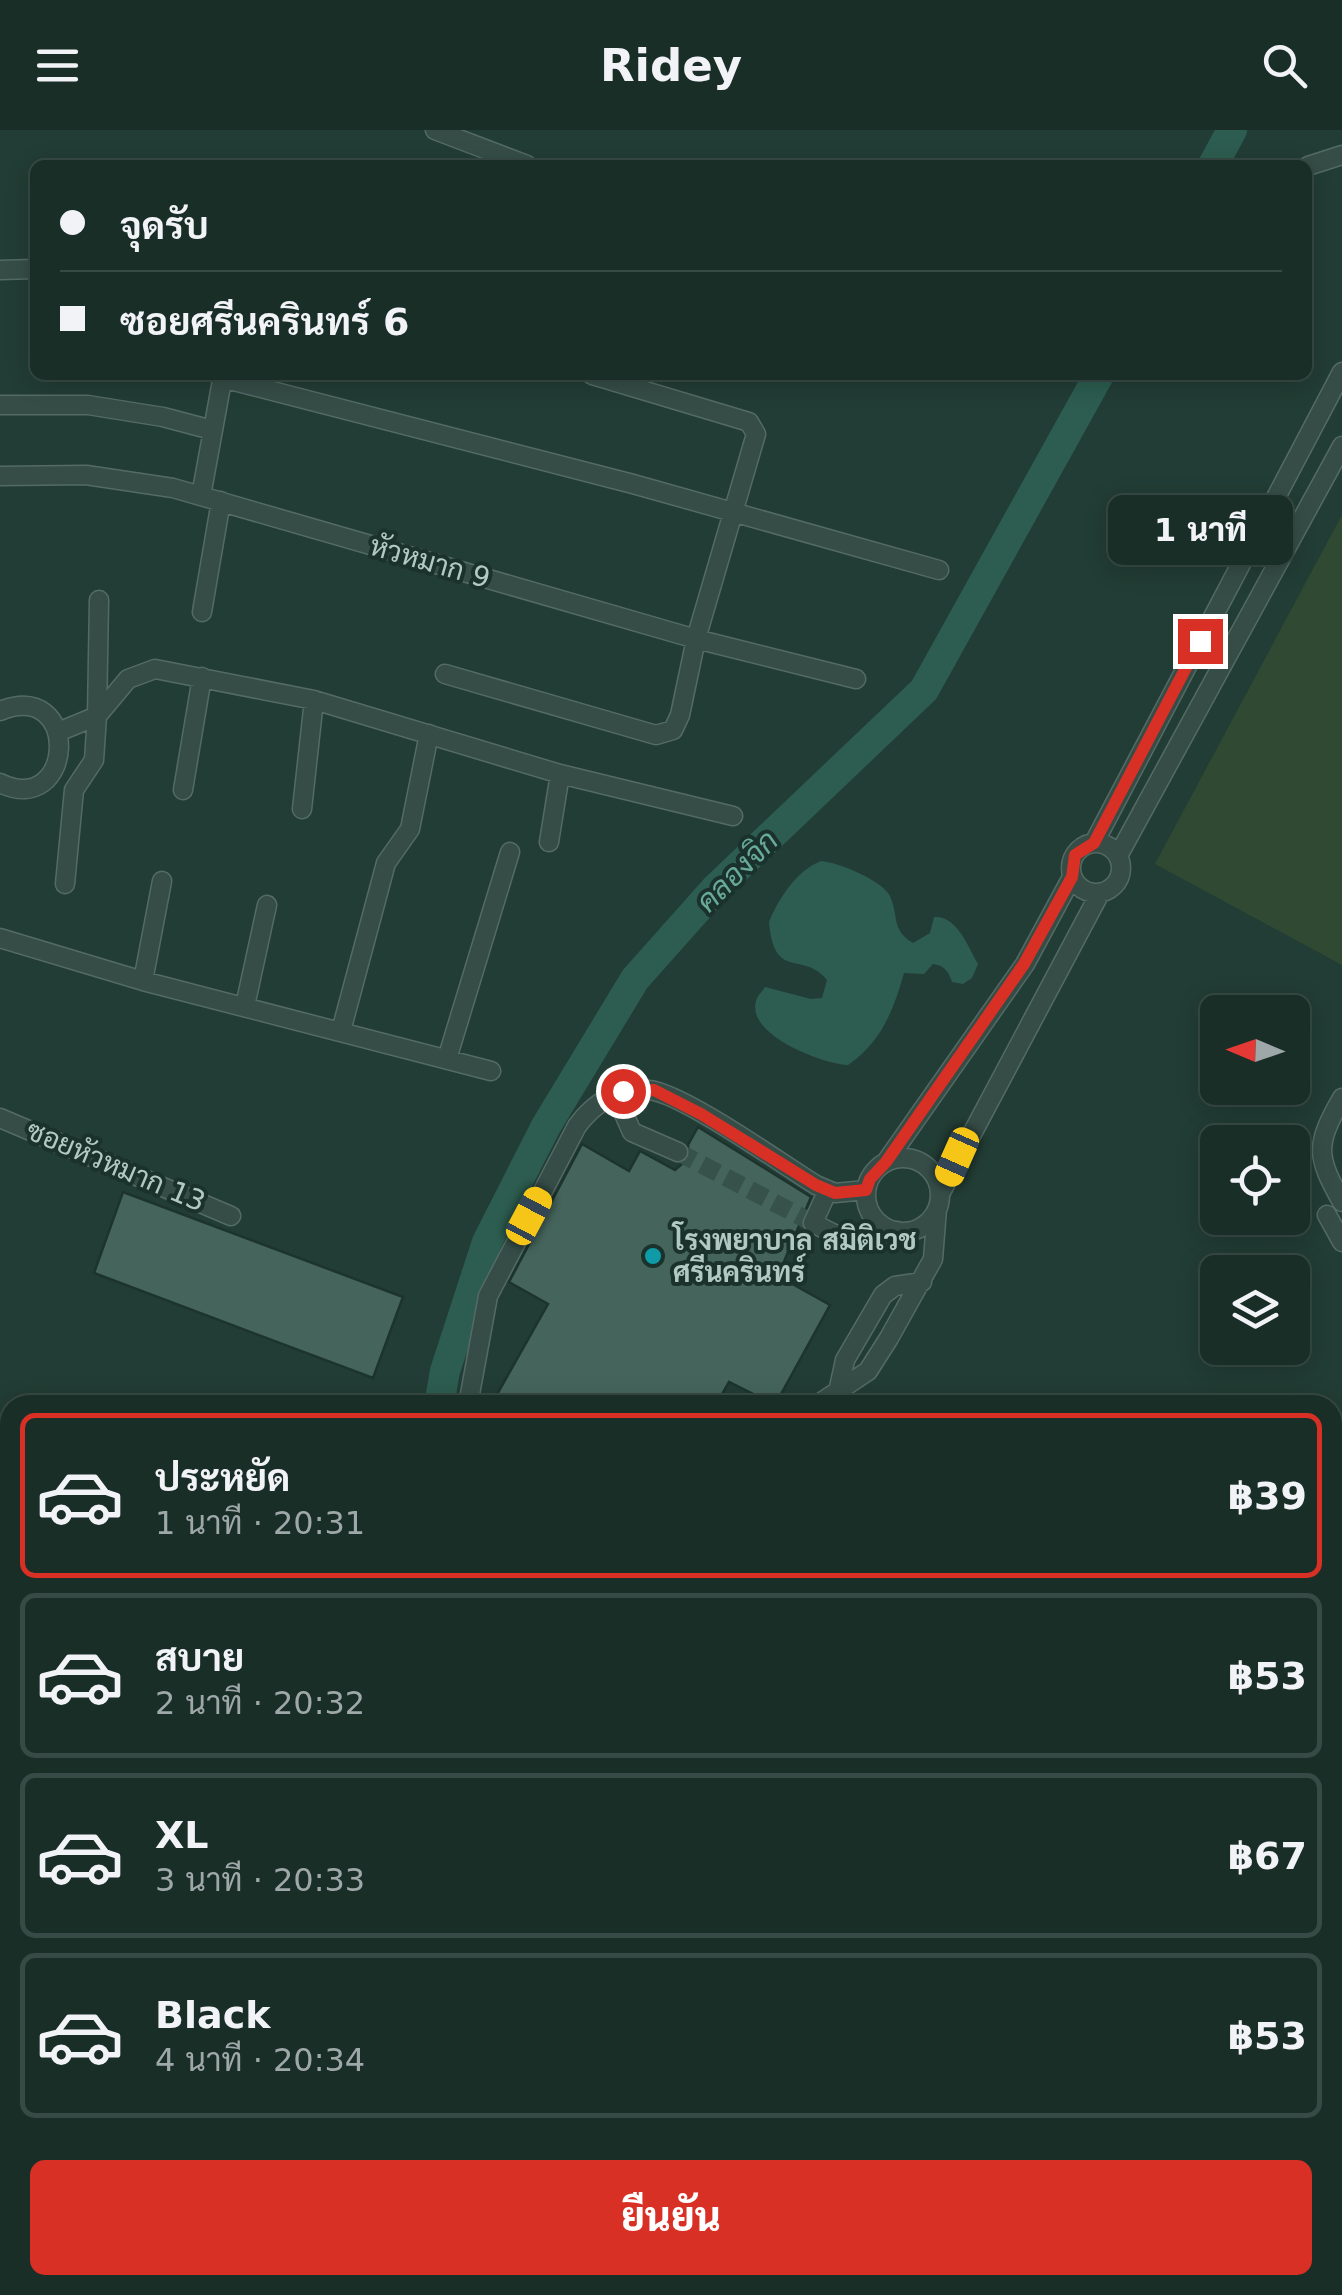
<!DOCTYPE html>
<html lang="th">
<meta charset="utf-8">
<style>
body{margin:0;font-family:"DejaVu Sans",Sarabun,sans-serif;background:#233630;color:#f1f3f6;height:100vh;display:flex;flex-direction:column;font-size:38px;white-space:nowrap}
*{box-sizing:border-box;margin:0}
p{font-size:32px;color:#9fa8a8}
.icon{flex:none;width:55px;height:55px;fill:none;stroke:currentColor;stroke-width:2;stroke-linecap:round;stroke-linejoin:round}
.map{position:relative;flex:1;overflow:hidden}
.details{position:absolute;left:0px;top:1265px;width:1342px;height:900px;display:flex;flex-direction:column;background:#1a2e28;border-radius:30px 30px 0 0;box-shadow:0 5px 25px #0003,0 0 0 2px #384a45}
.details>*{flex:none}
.guide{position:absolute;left:30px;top:30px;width:1282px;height:220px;border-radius:15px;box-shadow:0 5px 25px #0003,0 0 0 2px #384a45;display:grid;align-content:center;height:220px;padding:0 30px;background:#1a2e28}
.needle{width:65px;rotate:272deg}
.buttons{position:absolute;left:1200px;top:865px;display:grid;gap:20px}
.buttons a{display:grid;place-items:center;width:110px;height:110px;border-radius:15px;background:#1a2e28;box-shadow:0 5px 25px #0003,0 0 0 2px #384a45;font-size:50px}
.end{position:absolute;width:45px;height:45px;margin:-22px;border:12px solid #d93025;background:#fff;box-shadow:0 0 0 5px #fff}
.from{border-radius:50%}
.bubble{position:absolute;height:70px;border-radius:15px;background:#1a2e28;box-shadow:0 5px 25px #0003,0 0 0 2px #384a45;font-size:32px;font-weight:800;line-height:70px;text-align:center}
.car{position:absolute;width:30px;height:60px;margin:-30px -15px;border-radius:12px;box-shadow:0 0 8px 2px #0007;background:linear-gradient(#f5c518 24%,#345 0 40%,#f5c518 0 76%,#345 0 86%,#f5c518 0)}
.guide b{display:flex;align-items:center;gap:35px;height:95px;font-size:38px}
.guide b+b{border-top:2px solid #384a45}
.guide i{width:25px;height:25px;background:#f1f3f6}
ul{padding:18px 0 0;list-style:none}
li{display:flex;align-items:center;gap:30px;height:165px;margin:0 20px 15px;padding:0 10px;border:5px solid #384a45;border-radius:15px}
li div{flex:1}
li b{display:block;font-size:38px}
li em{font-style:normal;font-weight:800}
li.selected{border-color:#d93025}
li>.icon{width:90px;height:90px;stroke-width:1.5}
.button{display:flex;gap:20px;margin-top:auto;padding:20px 30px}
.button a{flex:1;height:115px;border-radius:15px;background:#d93025;color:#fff;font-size:40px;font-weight:800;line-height:115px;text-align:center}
header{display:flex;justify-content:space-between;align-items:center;height:130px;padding:0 30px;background:#1a2e28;font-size:45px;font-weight:800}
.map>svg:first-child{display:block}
</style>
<header><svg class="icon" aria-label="menu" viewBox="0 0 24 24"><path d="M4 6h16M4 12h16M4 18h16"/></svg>Ridey<svg class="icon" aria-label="search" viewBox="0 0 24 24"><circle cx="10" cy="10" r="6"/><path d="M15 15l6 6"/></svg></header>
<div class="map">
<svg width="1342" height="2165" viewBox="0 0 1342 2165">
<rect width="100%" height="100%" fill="#223d35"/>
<path fill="#304932" d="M1342 385V835L1155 734Z"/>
<path fill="#2d5d50" d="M821 731C838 732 883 751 890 766 899 786 891 800 913 813L930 803 934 787C957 785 968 817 978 834L972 848 963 854 952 852C949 842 944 835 933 834L924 844 904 843C894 879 881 913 848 935 823 934 746 905 756 871 757 866 762 862 765 857L811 869 822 868 827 850C803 820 774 852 769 792 779 768 797 740 821 731Z"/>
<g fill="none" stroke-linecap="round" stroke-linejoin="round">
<path stroke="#2d5d50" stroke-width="18" d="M292 2155 295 2165"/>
<path stroke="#2d5d50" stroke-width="30" d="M1213 35 1232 0
M439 1275 445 1241 487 1112 546 996 635 849 716 758 924 560 1099 245"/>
</g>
<path fill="#45655c" stroke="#1d342e" stroke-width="2.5" d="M698 997 811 1067 778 1146 830 1175 775 1275 729 1252 716 1275H491L548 1174 509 1152 582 1014 629 1041 640 1021 675 1040 689 1028 688 1015Z
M123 1062 403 1167 373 1248 94 1143Z"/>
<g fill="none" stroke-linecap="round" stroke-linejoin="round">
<path stroke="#37524a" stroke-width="18" stroke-dasharray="18 9" stroke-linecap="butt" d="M678 1022 813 1093"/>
<defs>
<path id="minor" d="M435 0 527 35
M1308 36 1342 25
M0 140 35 139
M222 248 633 354 939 440
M0 275H88L163 287 212 300
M0 346 86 345 173 358 696 509 856 549
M201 366 223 245
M202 482 221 371
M445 544 656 605 673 600 680 585 696 509 756 304 749 292 592 245
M0 581C82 548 75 689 0 653
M58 602 97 586 99 470
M183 660 202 547
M302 679 314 570
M549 712 560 644
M1071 738a25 25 0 1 1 50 0a25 25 0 1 1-50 0Z
M1094 713 1342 242
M1118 726 1342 316
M65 754 74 660 94 630 97 586 128 549 155 539 314 570 560 644 733 686
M0 808 143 851 491 941
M143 851 162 751
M245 876 267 775
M341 901 386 733 410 699 429 604
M447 929 510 722
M623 961 624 984 632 1002 678 1022
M1342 968C1315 1015 1316 1026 1342 1072
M0 988 231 1086
M866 1065a37 37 0 1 1 74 0a37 37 0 1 1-74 0Z
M886 1032 1025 834 1072 747
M828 1060 813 1093C845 1110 863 1121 897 1101
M940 1064 1100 763
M1327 1085 1342 1112
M838 1262 845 1230 883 1165 895 1156 922 1152
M468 1275 488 1166 577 996C593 974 619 956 649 960 682 963 782 1034 816 1055L835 1063 866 1060
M817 1275 868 1241 889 1208 933 1129 937 1079
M0 1332 10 1336
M0 1458 10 1462
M1332 1459 1342 1455
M0 1634 10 1638
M1332 1643 1342 1641
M1332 1833 1342 1831
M0 1947 10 1951
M1332 2027 1342 2025
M1332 2077 1342 2075
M0 2146 10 2137
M765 2155 767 2165
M1001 2155 1003 2165
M909 2165 961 2155"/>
</defs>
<use href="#minor" stroke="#546b65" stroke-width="21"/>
<use href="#minor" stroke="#364d47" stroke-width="18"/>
</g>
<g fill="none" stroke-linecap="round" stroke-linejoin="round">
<path stroke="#d93025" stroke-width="12" d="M623 961 654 960 701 984 816 1055 835 1063 866 1060 870 1049 886 1032 1024 834 1072 747 1075 725 1094 713 1200 511"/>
</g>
<circle fill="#0f9aa8" stroke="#1b322c" stroke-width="4" cx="653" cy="1126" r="10"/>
<g text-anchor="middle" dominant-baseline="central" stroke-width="8" stroke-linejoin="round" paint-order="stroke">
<g font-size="28" fill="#b1c9c3" stroke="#1b322c">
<text transform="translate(430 432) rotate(16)">หัวหมาก 9</text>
<text transform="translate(116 1036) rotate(23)">ซอยหัวหมาก 13</text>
</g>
<g font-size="28" font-weight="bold" fill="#b1c9c3" stroke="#1b322c" text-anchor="start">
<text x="673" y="1110">โรงพยาบาล สมิติเวช<tspan x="673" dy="32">ศรีนครินทร์</tspan></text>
</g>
<g font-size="30" font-style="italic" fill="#68aa97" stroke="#1b322c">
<text transform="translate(737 741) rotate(-45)">คลองจิก</text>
</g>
</g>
</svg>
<div class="buttons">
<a><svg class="needle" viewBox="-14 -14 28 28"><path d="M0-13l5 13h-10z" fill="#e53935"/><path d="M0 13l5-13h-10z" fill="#9fa8a8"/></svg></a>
<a><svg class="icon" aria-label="locate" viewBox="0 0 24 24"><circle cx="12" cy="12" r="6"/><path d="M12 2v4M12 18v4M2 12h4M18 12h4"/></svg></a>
<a><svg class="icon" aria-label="layers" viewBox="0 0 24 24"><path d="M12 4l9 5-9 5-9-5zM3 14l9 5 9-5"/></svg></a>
</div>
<i class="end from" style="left:623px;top:961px"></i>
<i class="end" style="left:1200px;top:511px"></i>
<div class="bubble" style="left:1108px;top:365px;width:185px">1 นาที</div>
<i class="car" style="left:957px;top:1027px;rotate:204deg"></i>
<i class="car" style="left:529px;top:1086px;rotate:28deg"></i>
<div class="guide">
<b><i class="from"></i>จุดรับ</b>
<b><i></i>ซอยศรีนครินทร์ 6</b>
</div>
<section class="details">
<ul>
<li class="selected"><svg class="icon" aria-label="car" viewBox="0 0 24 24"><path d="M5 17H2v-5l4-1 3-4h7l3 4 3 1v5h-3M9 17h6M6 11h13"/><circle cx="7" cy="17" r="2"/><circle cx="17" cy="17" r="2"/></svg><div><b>ประหยัด</b><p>1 นาที · 20:31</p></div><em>฿39</em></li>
<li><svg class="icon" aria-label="car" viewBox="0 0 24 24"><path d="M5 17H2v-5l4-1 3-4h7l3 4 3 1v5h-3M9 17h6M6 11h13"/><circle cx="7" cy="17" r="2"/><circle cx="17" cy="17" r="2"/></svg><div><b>สบาย</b><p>2 นาที · 20:32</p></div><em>฿53</em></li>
<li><svg class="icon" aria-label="car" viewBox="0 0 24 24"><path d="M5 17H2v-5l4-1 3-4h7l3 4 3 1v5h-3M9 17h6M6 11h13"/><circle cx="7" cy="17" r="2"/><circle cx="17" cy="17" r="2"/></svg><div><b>XL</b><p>3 นาที · 20:33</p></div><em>฿67</em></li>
<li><svg class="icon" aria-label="car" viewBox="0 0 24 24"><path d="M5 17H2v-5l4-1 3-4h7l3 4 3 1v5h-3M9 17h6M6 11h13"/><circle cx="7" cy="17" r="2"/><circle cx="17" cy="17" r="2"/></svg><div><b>Black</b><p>4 นาที · 20:34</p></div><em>฿53</em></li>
</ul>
<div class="button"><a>ยืนยัน</a></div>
</section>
</div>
